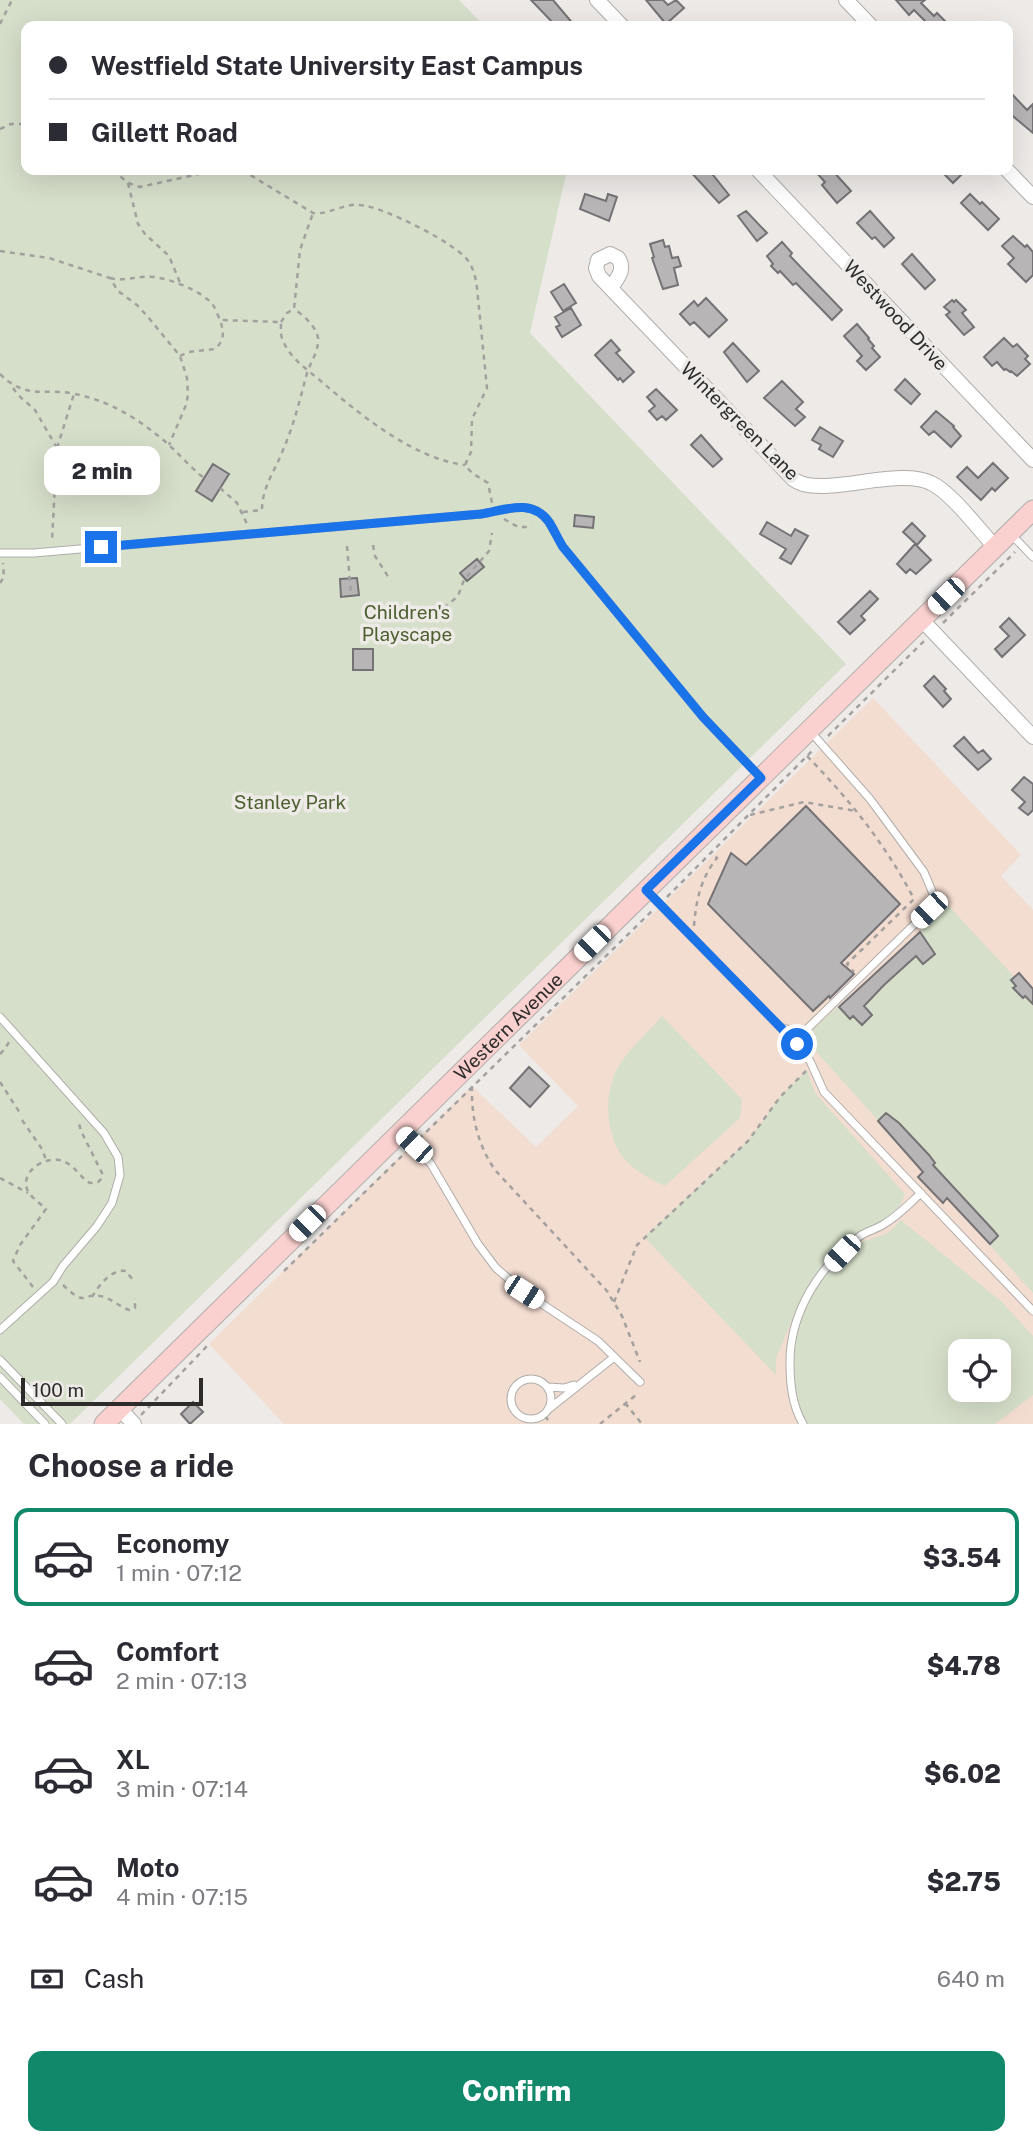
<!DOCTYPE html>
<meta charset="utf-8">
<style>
body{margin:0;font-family:"Public Sans",sans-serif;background:#f2f2f3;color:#2b2b33;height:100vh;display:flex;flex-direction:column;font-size:26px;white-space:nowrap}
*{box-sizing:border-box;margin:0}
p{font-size:23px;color:#7c7c81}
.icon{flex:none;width:38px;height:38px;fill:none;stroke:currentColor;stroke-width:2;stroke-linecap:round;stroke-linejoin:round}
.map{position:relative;height:1424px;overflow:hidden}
.sheet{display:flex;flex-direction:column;background:#fff;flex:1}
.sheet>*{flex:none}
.hud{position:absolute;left:21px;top:21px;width:992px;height:154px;border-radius:14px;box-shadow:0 7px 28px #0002;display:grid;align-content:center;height:154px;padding:0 28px;background:#fff}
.controls{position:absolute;left:948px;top:1339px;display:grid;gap:14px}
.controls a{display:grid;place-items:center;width:63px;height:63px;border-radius:14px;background:#fff;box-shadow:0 7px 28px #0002;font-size:35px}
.scale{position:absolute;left:21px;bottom:18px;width:182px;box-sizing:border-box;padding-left:7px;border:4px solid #2d2c2b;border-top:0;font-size:19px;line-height:24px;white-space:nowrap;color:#2d2c2b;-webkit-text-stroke:5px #edeae8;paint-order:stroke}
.end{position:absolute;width:32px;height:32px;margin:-16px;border:9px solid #1a73e8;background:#fff;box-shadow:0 0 0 4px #fff}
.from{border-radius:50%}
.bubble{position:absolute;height:49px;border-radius:14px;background:#fff;box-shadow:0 7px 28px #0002;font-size:23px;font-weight:800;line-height:49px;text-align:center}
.car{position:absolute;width:21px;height:42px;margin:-21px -10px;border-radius:9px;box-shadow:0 0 5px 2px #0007;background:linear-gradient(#fff 24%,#345 0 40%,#fff 0 76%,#345 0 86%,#fff 0)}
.hud b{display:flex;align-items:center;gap:24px;height:66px;font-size:26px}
.hud b+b{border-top:2px solid #e1e1e2}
.hud i{width:18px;height:18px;background:#2b2b33}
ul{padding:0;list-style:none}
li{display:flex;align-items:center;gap:21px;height:98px;margin:0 14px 10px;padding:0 14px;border:4px solid transparent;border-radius:14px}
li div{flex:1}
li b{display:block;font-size:26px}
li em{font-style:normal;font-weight:800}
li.current{border-color:#108869}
li>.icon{width:63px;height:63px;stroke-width:1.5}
h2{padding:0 28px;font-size:32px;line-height:84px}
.pay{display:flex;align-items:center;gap:18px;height:77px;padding:0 28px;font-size:26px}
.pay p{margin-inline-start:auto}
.action{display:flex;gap:14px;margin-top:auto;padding:14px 28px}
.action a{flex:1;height:80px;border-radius:14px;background:#108869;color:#fff;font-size:28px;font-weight:800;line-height:80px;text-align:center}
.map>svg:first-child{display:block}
</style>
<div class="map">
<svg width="1033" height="1424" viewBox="0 0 1033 1424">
<rect width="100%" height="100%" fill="#edeae8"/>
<path fill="#f3dcd0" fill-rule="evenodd" d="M873 698 1021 855 1001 876 1033 910V1424H284L209 1344 472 1086 536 1147 578 1106 519 1045ZM961 1351H999V1390H961Z"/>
<path fill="#d6dfca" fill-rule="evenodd" d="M0 0H459L484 26H26V170H567L530 333 846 664 70 1424H24L0 1399Z
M948 905 1033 997V1293L804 1038Z
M662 1016 742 1099 740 1118 665 1186C652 1180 639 1173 628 1163 605 1141 602 1092 619 1066 630 1047 648 1033 662 1016Z
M807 1070 815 1093 905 1194 900 1206 888 1219 832 1257 814 1277 799 1303 776 1359V1375L644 1237 748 1141 780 1097Z
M901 1220 1002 1302 1033 1336V1395L995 1424H807C790 1391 792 1348 802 1313 809 1292 834 1264 850 1249 861 1239 878 1239 890 1231 894 1228 897 1223 901 1220ZM961 1351H999V1390H961Z"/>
<path fill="#b8b5b7" stroke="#747274" stroke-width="2" d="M531 0H553L575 26H556Z
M646 0H663L668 5 676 0 684 8 666 24Z
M896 0H925L921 3 934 16 937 13 950 26H923L927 23 914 10 909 15Z
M1008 90 1027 110 1033 104V133L1008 112Z
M689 170H709L729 195 719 203Z
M814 170H832L851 191 837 203 822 185 825 182Z
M940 170H966L953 183Z
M585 194 606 201 608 194 617 197 609 221 580 209Z
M970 194 980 204 982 202 999 219 988 230 961 203Z
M746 211 767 233 757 241 738 216Z
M870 211 894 238 884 247 875 237 872 239 857 223Z
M1013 236 1025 247 1027 245 1033 252V275L1026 282 1008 264 1014 258 1002 246Z
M663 240 665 247 669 246 672 258 678 257 681 266 674 268 678 285 663 289 652 258 654 257 650 244Z
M782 242 792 253 790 256 842 310 832 320 796 283 793 285 780 271 778 273 771 266 773 264 767 256Z
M912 254 935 280 925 289 902 264Z
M564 284 576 303 563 311 551 292Z
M706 298 727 320 709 337 694 322 690 325 680 314 694 301 698 306Z
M952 300 954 302 956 300 966 310 962 313 974 327 964 335 946 315 950 312 944 307Z
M571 308 581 325 562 337 556 327 560 325 555 317Z
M857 324 869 338 868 339 874 346 872 348 880 357 866 370 857 361 862 356 844 336Z
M1004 338 1013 347 1017 344 1028 356 1025 359 1030 364 1017 376 1011 371 1010 372 1006 369 1004 370 997 362 992 366 984 357Z
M611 340 620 350 616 353 634 372 623 382 620 378 618 380 595 355Z
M733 343 759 371 747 382 724 352Z
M905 379 920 394 911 404 895 390Z
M782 381 803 402 796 409 805 417 795 426 764 398Z
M656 389 677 410 666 420 662 416 657 420 649 411 655 406 647 397Z
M936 411 954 426 953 427 961 436 951 447 934 431 929 435 921 427Z
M820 427 843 441 833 457 819 449 821 445 812 440Z
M701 435 722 459 713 467 691 445Z
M993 463 1008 478 995 491 992 488 981 500 957 477 967 467 978 478Z
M213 464 229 474 212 501 196 491Z
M575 515 594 517 593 528 574 526Z
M767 522 791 536 795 529 808 536 791 564 780 558 786 549 760 534Z
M912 523 925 536 917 545 903 532Z
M915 544 931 560 916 574 910 569 906 573 897 564Z
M477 559 484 567 467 581 460 573Z
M357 578 359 595 341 597 340 579Z
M870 591 878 599 861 616 865 620 850 634 838 622Z
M1009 618 1025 635 1002 657 995 649 1009 636 1000 627Z
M353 649H373V670H353Z
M934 676 946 689 944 691 951 699 943 707 924 686Z
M964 737 978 753 983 750 991 759 978 770 954 746Z
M1024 777 1033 784V810L1028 815 1019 808 1025 802 1012 790Z
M806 806 900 904 841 963 854 974 830 998 829 996 813 1011 708 904 731 853 746 865Z
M920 932 935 954 923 964 916 956 884 985 864 1006 872 1015 862 1025 853 1016 850 1019 839 1007Z
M1019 973 1033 989V1004L1025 996 1023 998 1013 988 1016 986 1011 980Z
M529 1067 549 1086 530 1107 510 1088Z
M886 1113 899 1123 929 1155 935 1163 933 1165 994 1231 998 1236 990 1244 947 1198 943 1203 918 1177 923 1172 878 1121Z
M193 1402 203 1412 190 1424 181 1414Z"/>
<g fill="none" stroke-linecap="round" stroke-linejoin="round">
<defs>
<path id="service" d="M1011 534 1033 557
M0 553H34L481 514C505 510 532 498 549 522 554 530 558 539 563 547L703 717 760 777
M648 892 780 1027 797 1032 806 1030 929 910 933 906 934 896 924 872 870 799 810 731
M0 1017 104 1133 118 1157 120 1175 112 1203 97 1226 63 1266 53 1282 0 1330
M783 1031 810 1061 824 1092 1033 1311
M401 1132 431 1164 478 1244 496 1268 524 1292 598 1341 640 1382
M0 1360 62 1424
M0 1377 45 1424
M511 1399a20 20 0 1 1 40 0a20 20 0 1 1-40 0Z
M548 1387 564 1388 574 1385
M550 1408 613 1358
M803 1424C792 1405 790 1384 790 1362 790 1312 820 1265 860 1236 867 1231 877 1229 884 1224 898 1216 909 1204 921 1193"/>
<path id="minor" d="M597 0 622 26
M846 0 871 26
M758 170 1033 460
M1007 170 1033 197
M611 288C617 278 626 270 618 258L610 254 598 260 596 268 599 276 793 479C819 500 896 466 931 483 951 492 980 531 996 548
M921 619 1033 737
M120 1409 134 1424"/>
<g id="secondary">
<path id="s1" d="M104 1424 1033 510"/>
</g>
</defs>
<use href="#service" stroke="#b0adab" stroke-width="9"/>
<use href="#minor" stroke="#b0adab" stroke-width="16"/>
<use href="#secondary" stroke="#b0adab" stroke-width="21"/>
<path stroke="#a3a19f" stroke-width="2.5" stroke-dasharray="5 5" stroke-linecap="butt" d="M0 24 12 0
M0 129 11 124H26
M113 170 128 183 140 187 217 170
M242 170 313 213C330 215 343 203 360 205 382 206 458 244 469 262 474 270 476 279 477 288L487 388 472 419 471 452 465 465 472 473 488 483 492 503
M128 183 138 224 145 234 169 256 181 285
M0 251 49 258 110 278 118 291 137 305 148 317 180 356 187 378 188 395 186 405 169 445
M110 278C126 282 138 275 154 277 171 279 202 291 213 305 216 309 218 316 220 320L281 322C281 330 280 336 284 343 292 360 308 370 322 382 359 414 414 459 465 465
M281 322 287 313 294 309 300 250 313 213
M180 356 188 352 215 349C225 340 224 332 220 320
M0 374C27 401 44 387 75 394 111 401 142 421 169 445 181 456 191 468 204 478
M13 388 18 395 35 410 57 448 52 541
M57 448 74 394
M220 488 237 503 248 526
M243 512 262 510C262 487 275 471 283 450 294 425 300 399 307 373 311 361 319 351 318 338 316 326 303 315 294 309
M504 519 518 527H532
M373 545 375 556 389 578
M347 546 351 595
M0 583 4 577 3 563
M444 608 458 596 464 580 489 551 492 533
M943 623 1015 552
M828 736 925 640
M807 756C849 799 886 845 914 899L847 964 854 972
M750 815 804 802 856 811
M667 897 813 750
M694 926C696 900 701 878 717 858L712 853
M0 1054 5 1049 10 1040
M0 1082 20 1113
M472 1086C471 1117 478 1145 495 1170L607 1291 622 1316 640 1362
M22 1120 42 1149 46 1160
M419 1139 652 911
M0 1178 28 1193
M284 1271 407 1151
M63 1285C89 1310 82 1290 104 1297 113 1300 120 1307 129 1310L135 1308V1298
M33 1287 13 1261 20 1245 46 1209C40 1203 30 1197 27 1189 21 1171 44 1157 59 1160 74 1163 78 1176 90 1183L98 1182 102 1178V1173L81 1131 78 1120
M92 1297C99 1285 111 1269 126 1271L132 1279
M614 1302 637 1245 748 1141 780 1097 806 1071
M625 1403 642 1424
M141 1415 209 1344
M545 1416 551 1424
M600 1424 636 1395"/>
<use href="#service" stroke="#fff" stroke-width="7"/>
<use href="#minor" stroke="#fff" stroke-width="14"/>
<use href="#secondary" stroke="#fad1cf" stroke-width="19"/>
</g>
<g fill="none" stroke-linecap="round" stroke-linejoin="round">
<path stroke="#1a73e8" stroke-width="9" d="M101 547 481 514C505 510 532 498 549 522 554 530 558 539 563 547L703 717 761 778 646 890 797 1044"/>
</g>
<g text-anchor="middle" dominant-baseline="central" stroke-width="7" stroke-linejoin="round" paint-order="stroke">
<g font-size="19" fill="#2d2c2b" stroke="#edeae8">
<text transform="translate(896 315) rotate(47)">Westwood Drive</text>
<text transform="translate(740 421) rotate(45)">Wintergreen Lane</text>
<text stroke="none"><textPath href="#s1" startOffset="567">Western Avenue</textPath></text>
</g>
<g font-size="19" fill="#4c5f2d" stroke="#edeae8">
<text x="407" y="612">Children's<tspan x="407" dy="22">Playscape</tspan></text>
<text x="290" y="802">Stanley Park</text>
</g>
</g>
</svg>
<div class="controls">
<a><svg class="icon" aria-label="locate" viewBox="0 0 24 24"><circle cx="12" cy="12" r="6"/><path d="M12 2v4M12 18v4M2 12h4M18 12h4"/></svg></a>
</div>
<div class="scale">100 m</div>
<i class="end from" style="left:797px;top:1044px"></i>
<i class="end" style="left:101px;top:547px"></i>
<div class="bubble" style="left:44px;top:446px;width:116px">2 min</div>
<i class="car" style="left:946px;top:596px;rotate:226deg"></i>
<i class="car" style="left:929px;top:910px;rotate:226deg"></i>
<i class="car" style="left:592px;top:943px;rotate:225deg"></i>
<i class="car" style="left:414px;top:1145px;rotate:313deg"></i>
<i class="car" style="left:307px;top:1223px;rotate:225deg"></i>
<i class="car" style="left:842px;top:1253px;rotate:223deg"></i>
<i class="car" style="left:524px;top:1292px;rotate:123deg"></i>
<div class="hud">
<b><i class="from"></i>Westfield State University East Campus</b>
<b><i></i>Gillett Road</b>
</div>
</div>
<section class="sheet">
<h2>Choose a ride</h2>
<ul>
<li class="current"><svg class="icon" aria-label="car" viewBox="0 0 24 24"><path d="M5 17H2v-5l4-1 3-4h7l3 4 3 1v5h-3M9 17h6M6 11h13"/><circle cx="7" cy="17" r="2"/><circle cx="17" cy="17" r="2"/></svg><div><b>Economy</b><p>1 min · 07:12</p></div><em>$3.54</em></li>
<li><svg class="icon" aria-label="car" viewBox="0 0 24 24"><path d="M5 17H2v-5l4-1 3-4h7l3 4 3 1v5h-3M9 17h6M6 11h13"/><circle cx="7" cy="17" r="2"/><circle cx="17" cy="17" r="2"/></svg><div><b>Comfort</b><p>2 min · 07:13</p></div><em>$4.78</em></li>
<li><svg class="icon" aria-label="car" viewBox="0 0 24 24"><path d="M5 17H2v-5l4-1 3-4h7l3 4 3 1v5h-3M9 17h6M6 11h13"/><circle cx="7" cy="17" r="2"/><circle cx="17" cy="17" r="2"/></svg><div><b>XL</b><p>3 min · 07:14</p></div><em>$6.02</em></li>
<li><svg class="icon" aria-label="car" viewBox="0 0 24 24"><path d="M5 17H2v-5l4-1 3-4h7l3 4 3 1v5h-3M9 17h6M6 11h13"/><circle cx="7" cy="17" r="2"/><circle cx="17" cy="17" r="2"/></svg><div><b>Moto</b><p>4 min · 07:15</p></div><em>$2.75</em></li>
</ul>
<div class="pay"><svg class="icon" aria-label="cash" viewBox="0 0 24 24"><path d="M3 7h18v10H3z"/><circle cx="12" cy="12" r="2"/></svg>Cash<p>640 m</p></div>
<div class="action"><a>Confirm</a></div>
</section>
